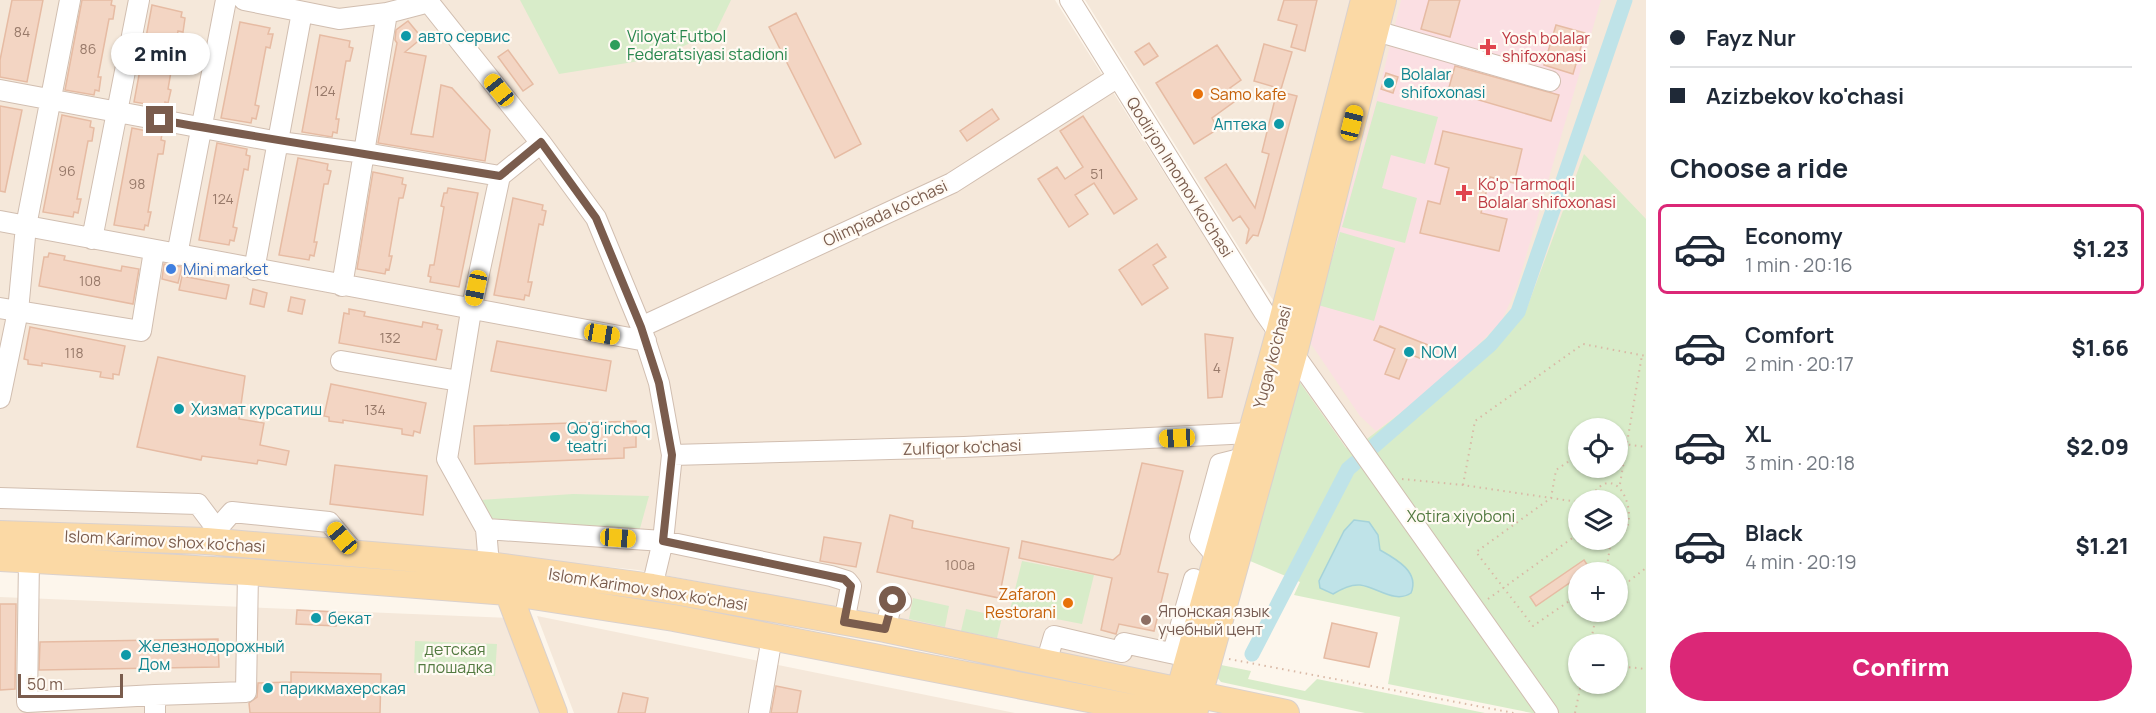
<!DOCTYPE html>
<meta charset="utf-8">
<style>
body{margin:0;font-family:Manrope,sans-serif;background:#f6f6f7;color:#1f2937;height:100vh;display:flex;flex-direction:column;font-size:22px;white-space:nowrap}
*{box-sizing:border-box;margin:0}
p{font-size:20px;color:#747a83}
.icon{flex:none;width:33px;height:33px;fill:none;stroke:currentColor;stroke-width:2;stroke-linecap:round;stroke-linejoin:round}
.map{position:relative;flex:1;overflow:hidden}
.sheet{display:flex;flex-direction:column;background:#fff;width:510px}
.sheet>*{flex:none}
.hud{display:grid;align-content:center;height:132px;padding:0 24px;background:#fff}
.buttons{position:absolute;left:1568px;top:418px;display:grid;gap:12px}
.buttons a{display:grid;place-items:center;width:60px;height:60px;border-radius:50%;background:#fff;box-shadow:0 2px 4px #0004;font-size:30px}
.scale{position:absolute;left:18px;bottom:15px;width:105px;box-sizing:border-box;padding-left:6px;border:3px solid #7a5c4d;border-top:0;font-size:16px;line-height:21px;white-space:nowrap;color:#7a5c4d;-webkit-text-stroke:4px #fffaf3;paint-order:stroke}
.end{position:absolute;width:27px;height:27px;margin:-14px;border:8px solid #7a5c4d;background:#fff;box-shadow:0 0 0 3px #fff}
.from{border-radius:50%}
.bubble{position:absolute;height:42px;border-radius:21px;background:#fff;box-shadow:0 2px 4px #0004;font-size:20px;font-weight:800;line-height:42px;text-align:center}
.car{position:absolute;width:18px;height:36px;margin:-18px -9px;border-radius:8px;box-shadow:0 0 4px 2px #0007;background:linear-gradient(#f5c518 24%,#345 0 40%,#f5c518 0 76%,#345 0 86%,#f5c518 0)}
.hud b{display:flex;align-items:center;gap:21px;height:57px;font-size:22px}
.hud b+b{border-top:2px solid #e0e1e3}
.hud i{width:15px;height:15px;background:#1f2937}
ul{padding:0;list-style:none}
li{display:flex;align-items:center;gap:18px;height:90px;margin:0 12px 9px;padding:0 12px;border:3px solid transparent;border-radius:9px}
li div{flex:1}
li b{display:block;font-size:22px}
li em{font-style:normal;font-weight:800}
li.on{border-color:#db2777}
li>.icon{width:54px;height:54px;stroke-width:1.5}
h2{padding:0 24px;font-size:27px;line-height:72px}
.action{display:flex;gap:12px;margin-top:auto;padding:12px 24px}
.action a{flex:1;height:69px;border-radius:36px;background:#db2777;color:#fff;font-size:24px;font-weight:800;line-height:69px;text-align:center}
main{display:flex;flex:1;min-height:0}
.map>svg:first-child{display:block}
</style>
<main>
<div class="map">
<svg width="1646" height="713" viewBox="0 0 1646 713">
<rect width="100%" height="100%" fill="#fdf6ec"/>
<path fill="#f5e8da" d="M0 0H1055L1275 349 1181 688 839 608 638 570 336 539 0 528Z
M1085 0H1363L1281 312 1253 270Z
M1397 0H1646V232L1257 529 1317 289Z
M0 597 510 618 543 713H0Z
M537 616 1015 713H574Z"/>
<path fill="#fbdfe3" d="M1401 0H1601L1517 287 1501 322 1435 387 1376 431 1360 416 1307 338 1378 95Z"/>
<path fill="#d8ecc9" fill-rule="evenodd" d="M520 0H731L716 31 658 58 559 74Z
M1377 101 1438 117 1425 164 1391 155 1382 188 1417 198 1405 243 1342 227Z
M1584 154 1646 219V713H1532L1388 684 1400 617 1294 595 1300 582 1250 561 1296 377 1346 448 1363 442 1435 387 1527 308ZM1578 429H1617V468H1578ZM1578 501H1617V540H1578ZM1578 573H1617V612H1578ZM1578 645H1617V684H1578Z
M1340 232 1395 248 1374 321 1318 305Z
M573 494 649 496 639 532 488 518 480 500Z
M1022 561 1094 575 1082 624 1010 610Z
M913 598 949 606 945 627 909 619Z
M966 609 1002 617 997 638 961 631Z
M415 641 497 644 495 676 414 673Z
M1216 664 1251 671 1248 679 1305 691 1317 679 1485 713H1365L1221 682 1216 676Z"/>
<path fill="#bfe3e8" stroke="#a5d3da" stroke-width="1.5" d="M1354 520 1369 522 1378 535 1380 550C1396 559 1420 572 1411 593 1395 604 1377 587 1360 585 1350 584 1341 589 1333 594L1320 588 1319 581 1344 531Z"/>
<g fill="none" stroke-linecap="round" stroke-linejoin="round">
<path stroke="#bfe3e8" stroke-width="15" d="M1374 446 1491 344 1518 312 1625 0
M1252 654 1348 469 1355 463"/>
</g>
<path fill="#f3d5c3" stroke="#e6bba3" stroke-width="1.5" d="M12 0H43L27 82 0 77V60Z
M82 0H112L111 5 115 6 113 19H109L98 77H101L99 91 95 90 94 95 65 90Z
M1284 0H1317L1305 51 1291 47 1297 25 1278 20Z
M1429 0H1460L1450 37 1421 29Z
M152 5 182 12 181 17 185 18 183 32 178 31 168 89 171 90 168 103 165 102 164 107 134 102Z
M796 13 861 144 835 158 769 27Z
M408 21 422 38 405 52 426 56 411 134 433 137 441 85 452 88 490 130 485 161 378 143 397 43 395 40 396 30Z
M240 22 270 28 268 34H273L270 48 266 47 255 105 259 106 256 119 252 118 251 123 221 118Z
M1556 25 1585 33 1573 74 1544 65Z
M320 35 350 41 349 47 353 48 350 61H346L336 119H339L337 133 333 132 332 137 302 132Z
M1149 43 1158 56 1144 65 1135 52Z
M1264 44 1292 52 1281 89 1254 81Z
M1217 45 1241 80 1230 88 1238 99 1212 118 1218 129 1194 144 1156 83Z
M508 50 533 84 523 91 498 57Z
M1455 66 1559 95 1551 121 1448 91Z
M1386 73 1398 77 1393 93 1381 89Z
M1277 91 1297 96 1263 220 1258 236 1253 235 1246 244 1249 229 1240 216 1233 221 1205 178 1226 164 1255 208 1269 154 1262 152Z
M0 106 22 110 5 192 0 191Z
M992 109 999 119 967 141 960 131Z
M62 115 91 121 90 127 94 128 92 141H88L77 199H81L78 213 74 212 73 217 43 212Z
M1083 116 1137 199 1114 214 1094 183 1075 195 1088 214 1069 227 1038 179 1057 167 1065 179 1083 167 1060 131Z
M132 128 162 134 161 140 165 141 163 154H158L148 212H151L148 226 145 225 144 230 114 225Z
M1443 131 1522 149 1514 183 1490 177 1481 213 1507 219 1499 251 1420 233 1428 201 1440 204 1449 168 1435 164Z
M217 143 247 149 246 155 250 156 248 170 244 169 233 227 237 228 234 241 230 240 229 245 199 240Z
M298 158 328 164 327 170 331 171 328 184H324L314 242H317L314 256 310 255 309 260 279 255Z
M373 172 403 178 402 184 406 185 403 198H399L389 256H392L389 270 386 269 385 274 357 269Z
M448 188 478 193 459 287 430 282 431 277 428 276 430 265H434L444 207 441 206 444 193H447Z
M513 198 543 205 542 210 546 211 543 225 539 224 528 282H532L529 296 525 295 524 300 494 295Z
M1157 244 1166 257 1153 265 1168 288 1142 305 1119 270Z
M49 253 65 256 64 260 121 271 122 266 139 269 133 304 39 286 44 257H48Z
M164 264 182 267 178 283 162 279Z
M182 276 229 285 226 299 179 290Z
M253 289 267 293 264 307 250 304Z
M291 297 305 300 302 314 288 311Z
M349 309 365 312 364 316 422 327 423 322 438 325 437 329 442 330 436 360 339 343 344 313 349 314Z
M1380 326 1428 345 1422 359 1409 354 1399 379 1385 374 1395 349 1374 340Z
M30 327 125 346 119 375 113 374V379L100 377 101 372 42 363V366L28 364V360L24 359Z
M1205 334 1233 338 1222 397 1208 398Z
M497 341 611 361 606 391 491 371Z
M158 357 245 376 239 419 264 423 260 445 289 451 286 465 258 460 257 464 202 456 201 460 137 447Z
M331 384 426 403 420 433 414 431 413 436 402 434V429L343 420V423L329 421V417L324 416Z
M636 421V447L624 448V458L475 464 474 426Z
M1142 463 1183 471 1158 572 1168 574 1154 631 1119 624 1116 634 1101 630 1112 578 1019 558 1022 541 1113 560 1120 554Z
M335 465 427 476 423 515 330 504Z
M890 515 913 521 912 528 1009 548 999 598 877 572Z
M824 537 861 543 856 567 820 561Z
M1584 560 1590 569 1578 573V577L1536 606 1530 597Z
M0 604H16L15 689 0 690Z
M297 610 336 612V626L296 624Z
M1332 623 1377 633 1369 667 1324 658Z
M218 639 219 667 39 670 40 642Z
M291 672 381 674 380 713H250L249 703 257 697 258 683 291 682Z
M776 686 801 691 797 713H771Z
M623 693 648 698 645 713H618Z"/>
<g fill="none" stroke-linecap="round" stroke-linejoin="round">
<defs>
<path id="minor" d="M244 0 339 19 387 13 429 2
M427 0 541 143 596 218 641 327 659 383 672 455 663 541 652 587
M1070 0 1264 312 1548 713
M1376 31 1550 81
M0 90 279 142 365 153 500 176 541 143
M500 176 471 311 447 459 486 529 663 541 831 576 847 581 851 586 844 622
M0 221 646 341
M92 239 139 0
M177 255 226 0
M254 270 302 12
M342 286 387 13
M0 308 141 331 154 251
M641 327 952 183 1118 77
M341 361 459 381
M0 398 18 311 26 226 70 0
M672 455 964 447 1251 433
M0 498 198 504 216 528
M486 529 489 565
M210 537 232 512 329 522 355 553
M1217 557 1200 537 1220 464 1244 458
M29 559 27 702 155 695V713
M885 629 893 599 901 601
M1173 652 1194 579
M1046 663 1054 636 1122 652 1124 643 1189 657
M155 695 246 692 248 572
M759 713 772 637"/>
<path id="major" d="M0 534 206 541 489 565 652 587 885 629 1286 713
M0 558 248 572 508 592 674 618 1161 713
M508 592 554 713
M1175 707 1279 333 1364 0
M1194 713 1294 353 1383 0"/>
</defs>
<use href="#minor" stroke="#d1beb0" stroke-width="22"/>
<use href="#major" stroke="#dad1cd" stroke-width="28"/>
<path stroke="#d9b8a5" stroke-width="2" stroke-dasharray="1.5 4.5" stroke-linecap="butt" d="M1617 443 1646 447
M1578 455 1556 470 1551 498 1476 552 1533 626 1578 595
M1402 479 1463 485 1578 502
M1620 484 1642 355
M1463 485 1475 421 1583 344 1646 356
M1589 501C1617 448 1646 528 1617 536
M1606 573 1611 540
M1617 579 1629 581 1646 568
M1488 599 1578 534
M1590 645 1597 612
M1229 659 1514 713
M1617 666 1646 669
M1575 713 1581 684"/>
<use href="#minor" stroke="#fff" stroke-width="20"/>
<use href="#major" stroke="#fbd9a5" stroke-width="26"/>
</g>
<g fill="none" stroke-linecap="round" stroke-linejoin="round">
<path stroke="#7a5c4d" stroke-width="8" d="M160 120C273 140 386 157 500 176L541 142 596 218 641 327 659 383 672 455 663 541 844 579 851 586 844 622 885 629 893 600"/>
</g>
<g fill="#0f9aa8" stroke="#fffaf3" stroke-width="2">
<circle cx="406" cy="36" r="6"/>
<circle cx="1389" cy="83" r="6"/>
<circle cx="1279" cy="124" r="6"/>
<circle cx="1409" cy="352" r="6"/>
<circle cx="179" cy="409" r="6"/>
<circle cx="555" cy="437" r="6"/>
<circle cx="316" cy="618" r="6"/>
<circle cx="126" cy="655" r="6"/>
<circle cx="268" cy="688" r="6"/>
</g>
<circle fill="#2e9e5b" stroke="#fffaf3" stroke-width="2" cx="615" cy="45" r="6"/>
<g fill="#e0444e" stroke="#fffaf3" stroke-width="2">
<path d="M1485 38h6v6h6v6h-6v6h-6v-6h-6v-6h6z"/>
<path d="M1461 184h6v6h6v6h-6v6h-6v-6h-6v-6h6z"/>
</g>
<g fill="#e8710a" stroke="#fffaf3" stroke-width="2">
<circle cx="1198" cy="94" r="6"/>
<circle cx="1068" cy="603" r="6"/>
</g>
<circle fill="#3f7fe0" stroke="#fffaf3" stroke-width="2" cx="171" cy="269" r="6"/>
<circle fill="#8d6e63" stroke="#fffaf3" stroke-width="2" cx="1146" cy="620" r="6"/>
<g text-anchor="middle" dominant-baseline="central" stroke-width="4.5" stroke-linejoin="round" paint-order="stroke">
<g font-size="14" fill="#987a6a">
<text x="22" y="31">84</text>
<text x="88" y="48">86</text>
<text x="325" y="90">124</text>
<text x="67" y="170">96</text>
<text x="1097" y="173">51</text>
<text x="137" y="183">98</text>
<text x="223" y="198">124</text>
<text x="90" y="280">108</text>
<text x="390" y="337">132</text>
<text x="74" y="352">118</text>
<text x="1217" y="367">4</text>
<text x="375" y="409">134</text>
<text x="960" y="564">100a</text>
</g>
<g font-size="16" fill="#0d838f" stroke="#fffaf3" text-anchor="start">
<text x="418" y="36">авто сервис</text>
<text x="1401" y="74">Bolalar<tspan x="1401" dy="18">shifoxonasi</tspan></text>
<text x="1267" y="124" text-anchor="end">Аптека</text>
<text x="1421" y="352">NOM</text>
<text x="191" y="409">Хизмат курсатиш</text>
<text x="567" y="428">Qo'g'irchoq<tspan x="567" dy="18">teatri</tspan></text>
<text x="328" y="618">бекат</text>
<text x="138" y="646">Железнодорожный<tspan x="138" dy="18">Дом</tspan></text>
<text x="280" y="688">парикмахерская</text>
</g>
<g font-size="16" fill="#27864d" stroke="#fffaf3" text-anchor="start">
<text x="627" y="36">Viloyat Futbol<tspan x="627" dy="18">Federatsiyasi stadioni</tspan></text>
</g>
<g font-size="16" fill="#be3a42" stroke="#fffaf3" text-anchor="start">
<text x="1502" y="38">Yosh bolalar<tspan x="1502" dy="18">shifoxonasi</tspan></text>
<text x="1478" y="184">Ko'p Tarmoqli<tspan x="1478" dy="18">Bolalar shifoxonasi</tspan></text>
</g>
<g font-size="16" fill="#c56008" stroke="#fffaf3" text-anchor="start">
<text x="1210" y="94">Samo kafe</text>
<text x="1056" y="594" text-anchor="end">Zafaron<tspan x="1056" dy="18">Restorani</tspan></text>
</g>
<g font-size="16" fill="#7a5c4d" stroke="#fffaf3">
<text transform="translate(1180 177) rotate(58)">Qodirjon Imomov ko'chasi</text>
<text transform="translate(885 213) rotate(-25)">Olimpiada ko'chasi</text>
<text transform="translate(1272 357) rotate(-75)">Yugay ko'chasi</text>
<text transform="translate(962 447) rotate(-2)">Zulfiqor ko'chasi</text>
<text transform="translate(165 541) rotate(3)">Islom Karimov shox ko'chasi</text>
<text transform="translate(648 589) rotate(9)">Islom Karimov shox ko'chasi</text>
</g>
<g font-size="16" fill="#366cbe" stroke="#fffaf3" text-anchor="start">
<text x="183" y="269">Mini market</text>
</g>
<g font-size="16" fill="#537a41" stroke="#fffaf3">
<text x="1461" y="516">Xotira xiyoboni</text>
<text x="455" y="649">детская<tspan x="455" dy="18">плошадка</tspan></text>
</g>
<g font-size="16" fill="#785e54" stroke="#fffaf3" text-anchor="start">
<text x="1158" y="611">Японская язык<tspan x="1158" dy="18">учебный цент</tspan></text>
</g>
</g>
</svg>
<div class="buttons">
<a><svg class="icon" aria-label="locate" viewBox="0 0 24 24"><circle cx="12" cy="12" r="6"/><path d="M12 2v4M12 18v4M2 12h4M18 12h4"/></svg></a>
<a><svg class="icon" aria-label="layers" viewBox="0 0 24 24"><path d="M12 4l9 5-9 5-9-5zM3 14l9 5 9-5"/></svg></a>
<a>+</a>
<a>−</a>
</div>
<div class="scale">50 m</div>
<i class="end from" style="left:893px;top:600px"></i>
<i class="end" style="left:160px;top:120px"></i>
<div class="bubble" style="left:111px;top:33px;width:99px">2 min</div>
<i class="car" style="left:499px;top:90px;rotate:321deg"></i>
<i class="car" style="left:1352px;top:123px;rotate:14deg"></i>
<i class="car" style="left:476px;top:288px;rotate:192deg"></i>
<i class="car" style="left:602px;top:334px;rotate:100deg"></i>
<i class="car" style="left:1177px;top:438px;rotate:267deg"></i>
<i class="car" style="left:342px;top:538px;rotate:320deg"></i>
<i class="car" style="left:618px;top:538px;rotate:94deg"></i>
</div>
<section class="sheet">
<div class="hud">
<b><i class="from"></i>Fayz Nur</b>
<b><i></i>Azizbekov ko'chasi</b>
</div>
<h2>Choose a ride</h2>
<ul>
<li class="on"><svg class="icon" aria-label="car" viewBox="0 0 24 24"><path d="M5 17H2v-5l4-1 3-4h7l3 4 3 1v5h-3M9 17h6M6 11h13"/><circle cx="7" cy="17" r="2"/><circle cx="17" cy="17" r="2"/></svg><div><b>Economy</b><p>1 min · 20:16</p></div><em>$1.23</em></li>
<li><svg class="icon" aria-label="car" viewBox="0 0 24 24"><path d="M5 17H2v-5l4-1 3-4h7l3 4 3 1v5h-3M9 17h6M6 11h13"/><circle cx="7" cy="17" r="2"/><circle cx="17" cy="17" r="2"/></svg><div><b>Comfort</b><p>2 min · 20:17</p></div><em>$1.66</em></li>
<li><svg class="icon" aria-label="car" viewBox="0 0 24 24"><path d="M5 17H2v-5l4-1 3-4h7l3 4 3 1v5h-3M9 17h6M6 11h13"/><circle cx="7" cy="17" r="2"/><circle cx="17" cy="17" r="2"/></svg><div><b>XL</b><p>3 min · 20:18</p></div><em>$2.09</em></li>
<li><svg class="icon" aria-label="car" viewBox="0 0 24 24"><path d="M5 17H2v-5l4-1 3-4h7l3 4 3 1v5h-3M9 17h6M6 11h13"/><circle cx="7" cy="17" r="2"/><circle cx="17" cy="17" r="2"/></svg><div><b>Black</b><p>4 min · 20:19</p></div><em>$1.21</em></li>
</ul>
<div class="action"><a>Confirm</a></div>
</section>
</main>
